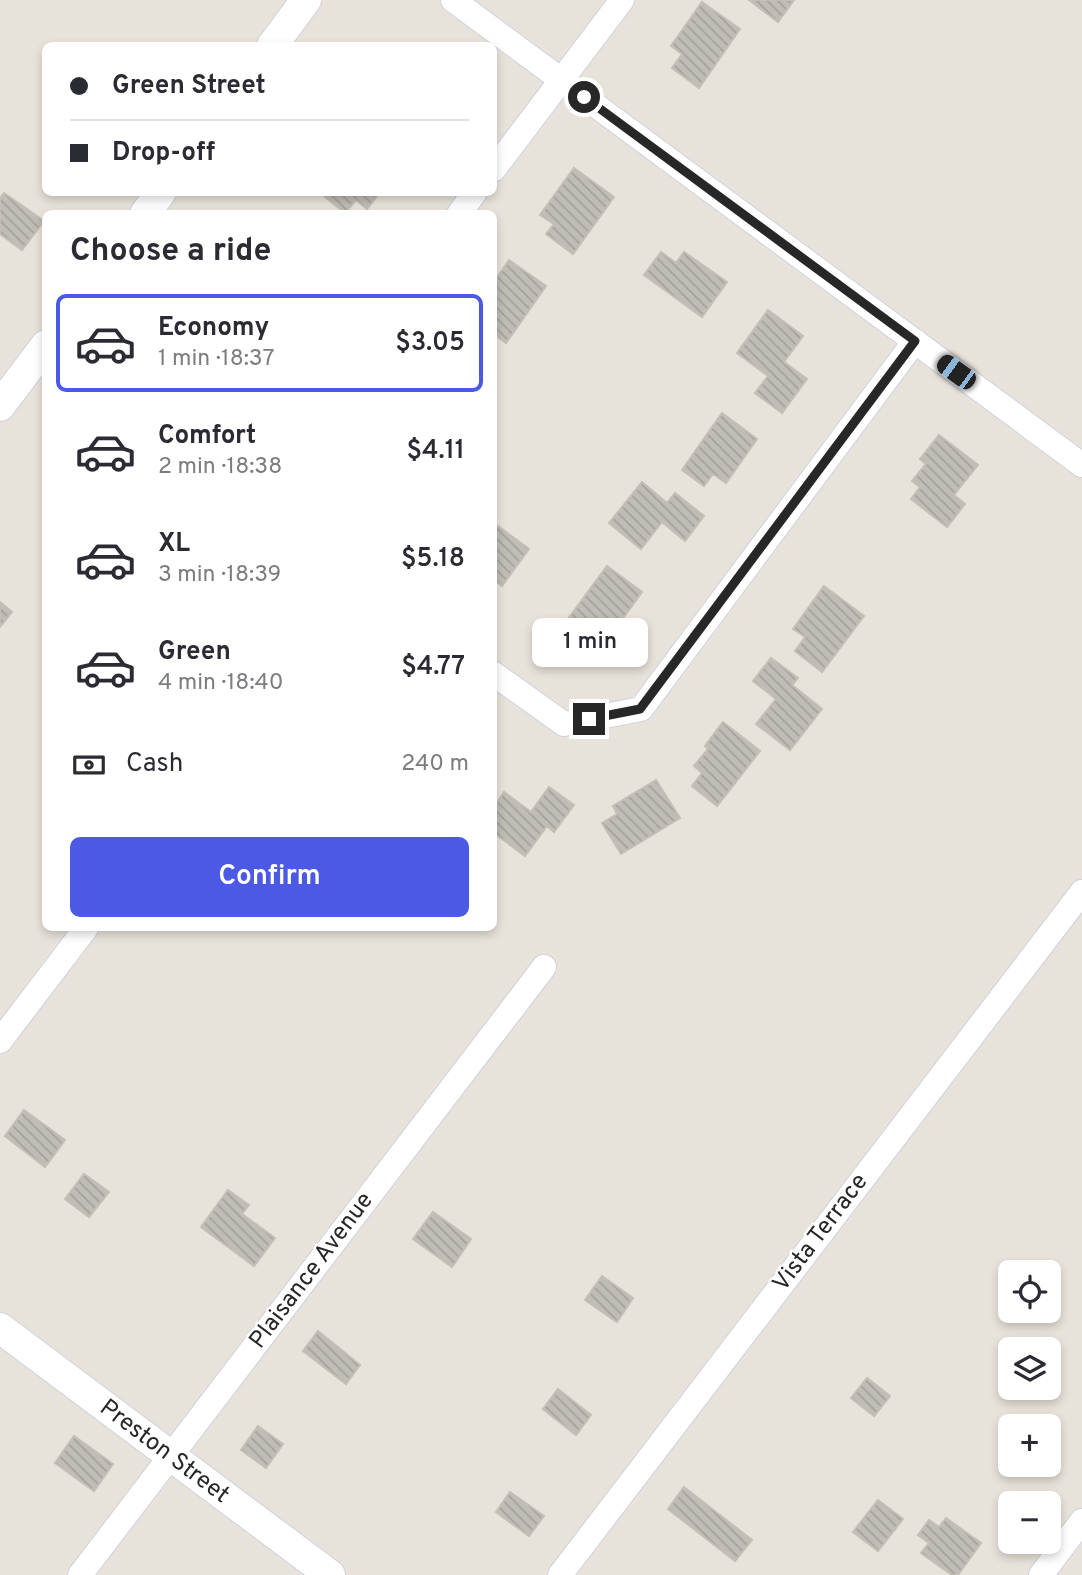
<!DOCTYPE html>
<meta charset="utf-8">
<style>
body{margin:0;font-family:Overpass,sans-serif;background:#f2f2f3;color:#2b2b33;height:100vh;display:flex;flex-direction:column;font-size:26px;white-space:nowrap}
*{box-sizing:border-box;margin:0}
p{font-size:23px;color:#7c7c81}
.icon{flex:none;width:38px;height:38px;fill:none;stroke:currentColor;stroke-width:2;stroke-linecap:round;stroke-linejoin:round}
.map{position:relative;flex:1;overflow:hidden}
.sheet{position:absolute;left:42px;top:210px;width:455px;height:721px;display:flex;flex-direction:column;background:#fff;border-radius:10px;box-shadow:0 4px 10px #0003}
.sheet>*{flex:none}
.top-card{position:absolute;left:42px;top:42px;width:455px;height:154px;border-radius:10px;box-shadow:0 4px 10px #0003;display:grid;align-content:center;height:154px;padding:0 28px;background:#fff}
.tools{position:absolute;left:998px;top:1260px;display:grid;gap:14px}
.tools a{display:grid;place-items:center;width:63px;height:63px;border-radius:10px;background:#fff;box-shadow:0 4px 10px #0003;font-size:35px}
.end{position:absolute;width:32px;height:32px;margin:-16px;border:9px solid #272727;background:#fff;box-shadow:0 0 0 4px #fff}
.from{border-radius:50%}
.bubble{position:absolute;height:49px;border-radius:10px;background:#fff;box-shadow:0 4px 10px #0003;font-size:23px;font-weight:600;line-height:49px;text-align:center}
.car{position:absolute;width:21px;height:42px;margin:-21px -10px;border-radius:9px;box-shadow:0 0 5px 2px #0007;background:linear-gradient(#222 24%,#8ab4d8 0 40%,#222 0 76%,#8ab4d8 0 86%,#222 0)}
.top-card b{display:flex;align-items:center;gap:24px;height:66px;font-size:26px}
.top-card b+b{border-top:2px solid #e1e1e2}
.top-card i{width:18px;height:18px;background:#2b2b33}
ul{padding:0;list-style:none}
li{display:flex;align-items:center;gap:21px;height:98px;margin:0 14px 10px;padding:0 14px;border:4px solid transparent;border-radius:10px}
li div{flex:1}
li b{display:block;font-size:26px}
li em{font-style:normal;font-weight:600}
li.selected{border-color:#4b59e4}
li>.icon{width:63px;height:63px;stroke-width:1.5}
h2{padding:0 28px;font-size:32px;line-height:84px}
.pay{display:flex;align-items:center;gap:18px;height:77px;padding:0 28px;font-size:26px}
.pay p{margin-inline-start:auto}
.primary-button{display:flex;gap:14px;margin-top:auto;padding:14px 28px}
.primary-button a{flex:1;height:80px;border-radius:10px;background:#4b59e4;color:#fff;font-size:28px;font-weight:600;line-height:80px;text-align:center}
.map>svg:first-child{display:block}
</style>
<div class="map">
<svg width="1082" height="1575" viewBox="0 0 1082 1575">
<defs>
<pattern id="building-back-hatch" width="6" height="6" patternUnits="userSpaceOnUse" patternTransform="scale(1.75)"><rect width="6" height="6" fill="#c0bdb6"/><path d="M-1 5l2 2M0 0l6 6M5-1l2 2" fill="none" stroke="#a5a29c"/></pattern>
</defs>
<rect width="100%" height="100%" fill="#e8e3da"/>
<path fill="url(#building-back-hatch)" stroke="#c3bfb4" stroke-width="2" d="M749 0H794L778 22Z
M702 2 740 29 699 88 672 68 682 54 671 46Z
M574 168 614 197 573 254 546 234 554 224 540 215Z
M326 192H380L367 209 356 200 345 213 324 196Z
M4 193 44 221 22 250 0 234V198Z
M661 252 676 263 684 252 727 282 702 317 644 275Z
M509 260 546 286 506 343 494 334V282Z
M768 310 803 336 784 362 807 379 782 413 755 393 768 376 737 353Z
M722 413 757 439 726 483 713 474 704 486 682 470Z
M939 435 978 465 954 495 965 504 947 527 911 499 920 487 912 481 926 464 920 459Z
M642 482 667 503 675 493 704 516 685 541 662 522 641 549 609 523Z
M494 523 529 549 502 586 494 580Z
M607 566 642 592 611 635 598 625 584 643 562 627Z
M824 586 864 616 822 672 795 651 805 637 793 629Z
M0 602 12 612 0 627Z
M771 658 798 678 792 685 822 709 790 750 756 724 776 699 753 681Z
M723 722 760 751 717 806 692 786 702 773 694 766 708 749 705 746Z
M656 780 680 818 621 854 602 823 617 814 613 806Z
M549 787 574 805 554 832 547 826 525 856 494 833V807L504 792 531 812Z
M24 1110 65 1140 45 1167 5 1136Z
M84 1174 109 1192 89 1217 65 1199Z
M228 1190 249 1205 242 1214 275 1238 254 1266 201 1227Z
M433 1212 471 1239 452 1267 413 1239Z
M602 1276 633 1298 617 1322 585 1300Z
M318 1331 360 1365 346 1384 303 1351Z
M867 1378 890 1396 874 1416 851 1398Z
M558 1389 591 1415 576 1435 543 1409Z
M258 1426 283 1444 266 1468 241 1450Z
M74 1436 113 1464 94 1491 55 1463Z
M684 1487 752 1540 735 1561 668 1509Z
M510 1492 544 1516 529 1536 496 1512Z
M878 1500 903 1519 878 1551 853 1532Z
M946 1518 981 1543 958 1575H952L921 1553 929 1543 918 1535 929 1520 939 1527Z"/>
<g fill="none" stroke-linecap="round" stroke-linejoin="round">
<defs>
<path id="minor" d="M453 0 1082 465
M494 169 622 0
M459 214 475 192
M494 674 564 724 641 709 915 341
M0 1041 86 928
M80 1575 544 967
M560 1575 1082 892
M1041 1575 1082 1521"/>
<path id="tertiary" d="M272 46 306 0
M145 214 161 192
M0 406 46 345
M0 1328 330 1575"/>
</defs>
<use href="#minor" stroke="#cfd1de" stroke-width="26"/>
<use href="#tertiary" stroke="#cfd1de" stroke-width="32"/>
<use href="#minor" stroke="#fff" stroke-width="24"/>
<use href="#tertiary" stroke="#fff" stroke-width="30"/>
</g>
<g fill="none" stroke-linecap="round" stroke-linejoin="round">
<path stroke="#272727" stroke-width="9" d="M584 97 915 341 640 709 589 719"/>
</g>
<g text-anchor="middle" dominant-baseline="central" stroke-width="5" stroke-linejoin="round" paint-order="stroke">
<g font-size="24" fill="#272727" stroke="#fff">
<text transform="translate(821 1233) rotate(-53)">Vista Terrace</text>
<text transform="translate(312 1271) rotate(-53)">Plaisance Avenue</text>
<text transform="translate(164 1452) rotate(37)">Preston Street</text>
</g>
</g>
</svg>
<div class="tools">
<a><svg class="icon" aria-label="locate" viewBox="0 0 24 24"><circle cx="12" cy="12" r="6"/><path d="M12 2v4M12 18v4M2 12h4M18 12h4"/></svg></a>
<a><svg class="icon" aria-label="layers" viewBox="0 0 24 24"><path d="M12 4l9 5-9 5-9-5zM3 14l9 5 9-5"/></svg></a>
<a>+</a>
<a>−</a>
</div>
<i class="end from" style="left:584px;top:97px"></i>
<i class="end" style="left:589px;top:719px"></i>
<div class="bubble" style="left:532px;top:618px;width:116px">1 min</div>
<i class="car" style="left:956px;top:372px;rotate:306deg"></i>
<div class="top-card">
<b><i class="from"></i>Green Street</b>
<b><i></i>Drop-off</b>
</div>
<section class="sheet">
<h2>Choose a ride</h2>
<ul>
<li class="selected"><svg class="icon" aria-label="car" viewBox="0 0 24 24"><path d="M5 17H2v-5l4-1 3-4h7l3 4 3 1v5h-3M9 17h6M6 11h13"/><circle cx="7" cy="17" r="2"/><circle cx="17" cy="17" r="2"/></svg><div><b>Economy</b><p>1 min · 18:37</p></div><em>$3.05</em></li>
<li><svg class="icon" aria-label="car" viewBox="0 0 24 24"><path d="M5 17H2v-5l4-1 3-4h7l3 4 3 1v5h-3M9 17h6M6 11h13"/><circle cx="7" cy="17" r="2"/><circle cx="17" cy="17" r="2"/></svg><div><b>Comfort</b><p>2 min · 18:38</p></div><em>$4.11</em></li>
<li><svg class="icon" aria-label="car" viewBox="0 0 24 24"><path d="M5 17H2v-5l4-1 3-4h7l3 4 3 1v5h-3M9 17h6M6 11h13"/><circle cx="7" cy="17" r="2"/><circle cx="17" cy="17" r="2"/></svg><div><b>XL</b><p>3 min · 18:39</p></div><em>$5.18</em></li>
<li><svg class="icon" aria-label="car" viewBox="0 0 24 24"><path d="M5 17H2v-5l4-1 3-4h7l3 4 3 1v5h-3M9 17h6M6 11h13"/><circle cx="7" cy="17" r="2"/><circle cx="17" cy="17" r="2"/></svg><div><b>Green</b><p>4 min · 18:40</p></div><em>$4.77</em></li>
</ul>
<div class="pay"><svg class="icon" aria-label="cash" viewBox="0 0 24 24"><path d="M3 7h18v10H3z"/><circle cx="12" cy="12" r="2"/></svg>Cash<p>240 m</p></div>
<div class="primary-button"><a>Confirm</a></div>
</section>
</div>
